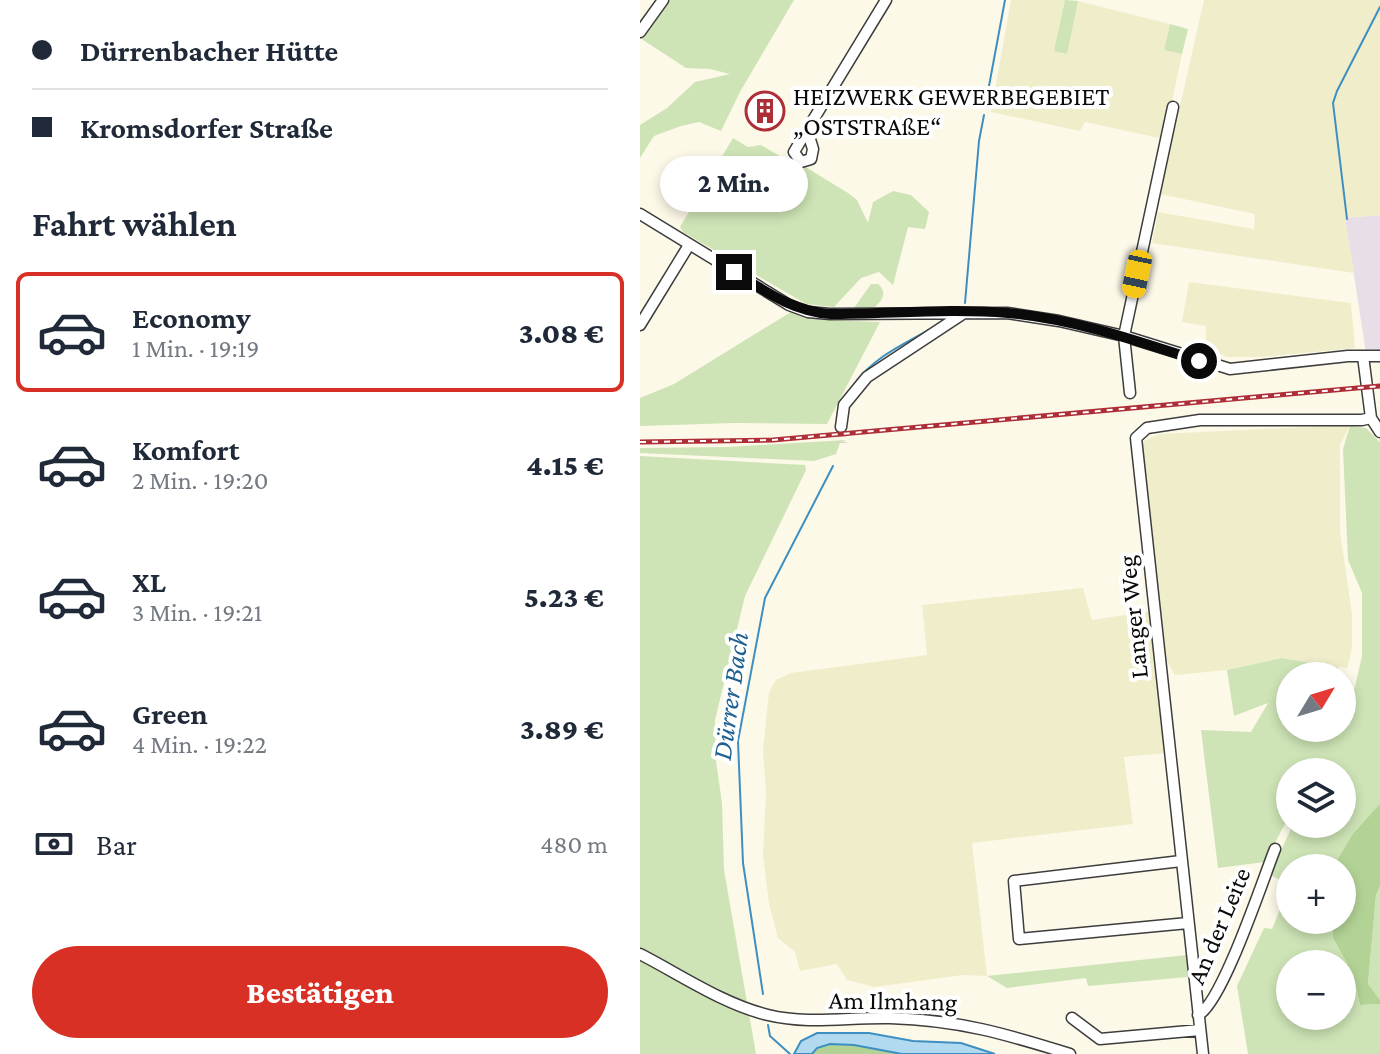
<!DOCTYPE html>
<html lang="de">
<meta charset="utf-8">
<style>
body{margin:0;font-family:"Crimson Pro",serif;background:#f2f2f3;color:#1f2937;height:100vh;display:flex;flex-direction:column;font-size:30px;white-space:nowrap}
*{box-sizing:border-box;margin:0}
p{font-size:26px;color:#747a83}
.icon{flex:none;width:44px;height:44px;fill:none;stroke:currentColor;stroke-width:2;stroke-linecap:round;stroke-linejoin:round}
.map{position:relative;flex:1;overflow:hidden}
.drawer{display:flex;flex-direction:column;background:#fff;width:640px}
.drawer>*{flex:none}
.hud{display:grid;align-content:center;height:176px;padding:0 32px;background:#fff}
.needle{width:52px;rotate:52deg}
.tools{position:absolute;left:636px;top:662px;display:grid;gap:16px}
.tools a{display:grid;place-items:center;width:80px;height:80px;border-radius:50%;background:#fff;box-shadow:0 4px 12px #0003;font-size:40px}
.end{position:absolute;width:36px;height:36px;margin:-18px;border:10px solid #0a0a0a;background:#fff;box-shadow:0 0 0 4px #fff}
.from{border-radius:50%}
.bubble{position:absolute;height:56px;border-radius:28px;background:#fff;box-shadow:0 4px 12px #0003;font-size:26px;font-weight:800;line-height:56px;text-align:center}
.car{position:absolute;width:24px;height:48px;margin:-24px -12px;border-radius:10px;box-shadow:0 0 6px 2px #0007;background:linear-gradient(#f5c518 24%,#345 0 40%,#f5c518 0 76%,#345 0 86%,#f5c518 0)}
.hud b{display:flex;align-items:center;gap:28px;height:76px;font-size:30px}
.hud b+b{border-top:2px solid #e0e1e3}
.hud i{width:20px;height:20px;background:#1f2937}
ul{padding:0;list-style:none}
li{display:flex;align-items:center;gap:24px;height:120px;margin:0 16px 12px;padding:0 16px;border:4px solid transparent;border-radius:12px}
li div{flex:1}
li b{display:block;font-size:30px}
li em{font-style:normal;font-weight:800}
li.active{border-color:#d93025}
li>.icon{width:72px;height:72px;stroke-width:1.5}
h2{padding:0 32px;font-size:36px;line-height:96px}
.pay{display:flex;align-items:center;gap:20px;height:88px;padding:0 32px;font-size:30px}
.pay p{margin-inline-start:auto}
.primary-button{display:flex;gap:16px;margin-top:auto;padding:16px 32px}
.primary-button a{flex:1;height:92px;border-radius:48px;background:#d93025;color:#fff;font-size:32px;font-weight:800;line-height:92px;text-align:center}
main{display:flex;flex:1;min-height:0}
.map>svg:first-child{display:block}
</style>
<main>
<section class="drawer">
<div class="hud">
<b><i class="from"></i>Dürrenbacher Hütte</b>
<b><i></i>Kromsdorfer Straße</b>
</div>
<h2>Fahrt wählen</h2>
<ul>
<li class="active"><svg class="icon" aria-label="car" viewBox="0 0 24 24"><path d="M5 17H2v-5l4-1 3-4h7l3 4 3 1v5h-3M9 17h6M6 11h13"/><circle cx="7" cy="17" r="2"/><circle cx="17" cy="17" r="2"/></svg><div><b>Economy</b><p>1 Min. · 19:19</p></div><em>3.08 €</em></li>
<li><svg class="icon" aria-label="car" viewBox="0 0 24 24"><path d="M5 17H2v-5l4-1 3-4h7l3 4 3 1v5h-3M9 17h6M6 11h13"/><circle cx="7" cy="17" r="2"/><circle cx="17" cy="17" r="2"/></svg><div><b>Komfort</b><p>2 Min. · 19:20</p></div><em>4.15 €</em></li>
<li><svg class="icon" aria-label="car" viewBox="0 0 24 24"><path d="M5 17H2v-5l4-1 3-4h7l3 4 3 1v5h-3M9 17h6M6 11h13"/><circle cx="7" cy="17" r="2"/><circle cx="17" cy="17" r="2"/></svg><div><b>XL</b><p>3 Min. · 19:21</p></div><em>5.23 €</em></li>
<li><svg class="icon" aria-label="car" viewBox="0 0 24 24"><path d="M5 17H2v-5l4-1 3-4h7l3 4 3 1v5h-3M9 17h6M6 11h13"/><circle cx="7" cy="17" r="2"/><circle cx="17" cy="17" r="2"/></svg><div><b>Green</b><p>4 Min. · 19:22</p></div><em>3.89 €</em></li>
</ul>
<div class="pay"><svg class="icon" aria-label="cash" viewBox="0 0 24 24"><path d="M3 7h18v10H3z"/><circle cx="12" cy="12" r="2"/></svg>Bar<p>480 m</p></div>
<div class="primary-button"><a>Bestätigen</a></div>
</section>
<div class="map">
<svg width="740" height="1054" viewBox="0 0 740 1054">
<rect width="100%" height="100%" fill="#fdf9e8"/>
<path fill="#e7dee8" d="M740 215V359H727L705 218Z"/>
<path fill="#f0edcb" d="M371 0H425L415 50 426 54 438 1 530 24 524 50 542 54 524 139 445 122 440 131 351 112Z
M564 0H740V215L705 218 714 273 512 243 518 212 614 229 615 214 520 194Z
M549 282 711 303 715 348 622 357H587L566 348V326L542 322Z
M689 426H710L700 444V531L712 614V648L707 668 642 658 587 670 535 675 526 659 501 447 504 441 519 434Z
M443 588 452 620 511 611 525 753 484 757 493 824 332 843 347 976 323 975 235 987 207 980 197 964 160 971 155 952 138 938 129 904 123 855 126 793 123 750 129 692 136 680 151 673 287 655 282 605Z"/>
<path fill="#cee4b6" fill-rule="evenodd" d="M24 0H154L100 92 81 131 59 122 41 126 14 136 0 158V125L27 108 55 82 90 74 70 69 46 68 0 38Z
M425 0 438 1 427 54 414 51Z
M530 24 548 29 542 54 524 50Z
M93 138 108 147 121 145 153 164 164 166 208 193 217 200 228 223 233 202 253 191 271 195 289 212 285 229 268 227 253 285 239 272 221 278 194 307 166 304 43 232 40 227Z
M231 284H238C248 292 242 301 234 308H214Z
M151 312 183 320 240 322 187 424 95 423 0 426V398L34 384Z
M710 426 726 428 740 442V804L694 868H650V920H693V938L713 974 720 1005 740 1004V1054H608L597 986 624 928 632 929 650 885 630 875 653 824H702V772H650V814L625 862 578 868 561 730 611 732 628 703 594 716 587 670 642 658 698 667V676H650V728H702V692L713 695 722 656V593L708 560 703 449ZM650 964H702V1016H650Z
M206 440 200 443 196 454 174 461 0 453V448L88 447Z
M0 456 165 465 166 470 105 596 75 720 76 761 82 803 84 870 116 1054H0Z
M740 886V1000L728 985 736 895Z
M547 955 548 977 448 986 446 978 367 988 347 976Z"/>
<path fill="#b3d396" d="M740 804V886L736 895 728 984 740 1000V1004L720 1005 713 974 693 938V920H702V868H694V866L712 835Z
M190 1044 214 1045 262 1054H172L177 1048Z"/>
<path fill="#b1daf0" stroke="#3e8fc1" stroke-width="2" d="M177 1033H229L273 1041 321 1043 355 1054H262L214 1045 190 1044 177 1048 172 1054H154L161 1041Z"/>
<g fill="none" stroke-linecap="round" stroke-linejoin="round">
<path stroke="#3e8fc1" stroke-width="2" d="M346 102 365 0
M707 219 693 103 697 91 740 7
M325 303 339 141 344 115
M213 386C230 360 261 345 289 330
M123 994 103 863 98 741 125 598 193 466
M128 1025 130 1036 150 1054"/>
<path stroke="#d9d5c7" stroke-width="10" stroke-dasharray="10 5" stroke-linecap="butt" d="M201 427 202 443"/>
<defs>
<path id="minor" d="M0 32 23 0
M167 130 173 149 171 159 161 162 154 152 167 130 246 0
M0 214 149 305 168 312 190 314 367 313 419 321 484 336 590 369 708 356H740
M0 325 49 245
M723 356 731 418 740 432
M490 393 484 336 533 107
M201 427 204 405 227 377 324 313
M541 861 374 881 379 939 548 923
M0 954C41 975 83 1004 128 1015 169 1025 208 1017 250 1018 319 1020 366 1034 430 1054
M558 1015C582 1004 623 879 635 849
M432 1018 460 1039 560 1030
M563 1054 496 438 507 428 560 420H722L731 418"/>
</defs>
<use href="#minor" stroke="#3d3d3d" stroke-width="13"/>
<use href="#minor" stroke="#fff" stroke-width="10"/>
<defs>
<path id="rail" d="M0 442 133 440 740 386"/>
</defs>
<use href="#rail" stroke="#ad2e36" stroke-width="5"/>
<use href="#rail" stroke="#fff" stroke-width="2" stroke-dasharray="6" stroke-linecap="butt"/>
</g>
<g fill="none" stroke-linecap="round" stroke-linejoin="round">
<path stroke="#0a0a0a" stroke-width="10" d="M94 272C125 291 152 311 190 314 248 314 311 308 368 313 434 319 497 341 559 361"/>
</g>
<defs>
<symbol id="building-ring" viewBox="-11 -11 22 22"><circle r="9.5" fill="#fff" stroke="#ad2e36" stroke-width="1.5"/><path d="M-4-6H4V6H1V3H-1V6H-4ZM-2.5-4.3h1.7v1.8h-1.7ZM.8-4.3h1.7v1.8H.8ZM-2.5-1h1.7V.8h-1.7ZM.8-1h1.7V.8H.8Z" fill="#ad2e36"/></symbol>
</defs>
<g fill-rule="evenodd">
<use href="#building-ring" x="103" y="89" width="44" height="44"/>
</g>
<g text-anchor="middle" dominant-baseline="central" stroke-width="8" stroke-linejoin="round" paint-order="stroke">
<g font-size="26" fill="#0a0a0a" stroke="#fff" text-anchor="start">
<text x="153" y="96">HEIZWERK GEWERBEGEBIET<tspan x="153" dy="30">„OSTSTRAßE“</tspan></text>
</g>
<g font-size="26" fill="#0a0a0a" stroke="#fff">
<text transform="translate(493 617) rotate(-96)">Langer Weg</text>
<text transform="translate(579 926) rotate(-67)">An der Leite</text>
<text transform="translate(253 1001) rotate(1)">Am Ilmhang</text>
</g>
<g font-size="28" font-style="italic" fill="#1f6090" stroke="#fff">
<text transform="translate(90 696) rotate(-82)">Dürrer Bach</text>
</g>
</g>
</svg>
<div class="tools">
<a><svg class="needle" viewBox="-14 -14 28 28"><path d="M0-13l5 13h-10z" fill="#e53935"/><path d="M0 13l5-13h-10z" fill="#747a83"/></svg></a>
<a><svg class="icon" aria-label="layers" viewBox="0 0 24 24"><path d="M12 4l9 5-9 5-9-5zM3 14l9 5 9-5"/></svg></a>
<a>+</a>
<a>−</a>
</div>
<i class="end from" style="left:559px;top:361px"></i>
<i class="end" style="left:94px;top:272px"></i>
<div class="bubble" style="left:20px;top:156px;width:148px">2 Min.</div>
<i class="car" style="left:497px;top:274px;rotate:192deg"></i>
</div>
</main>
